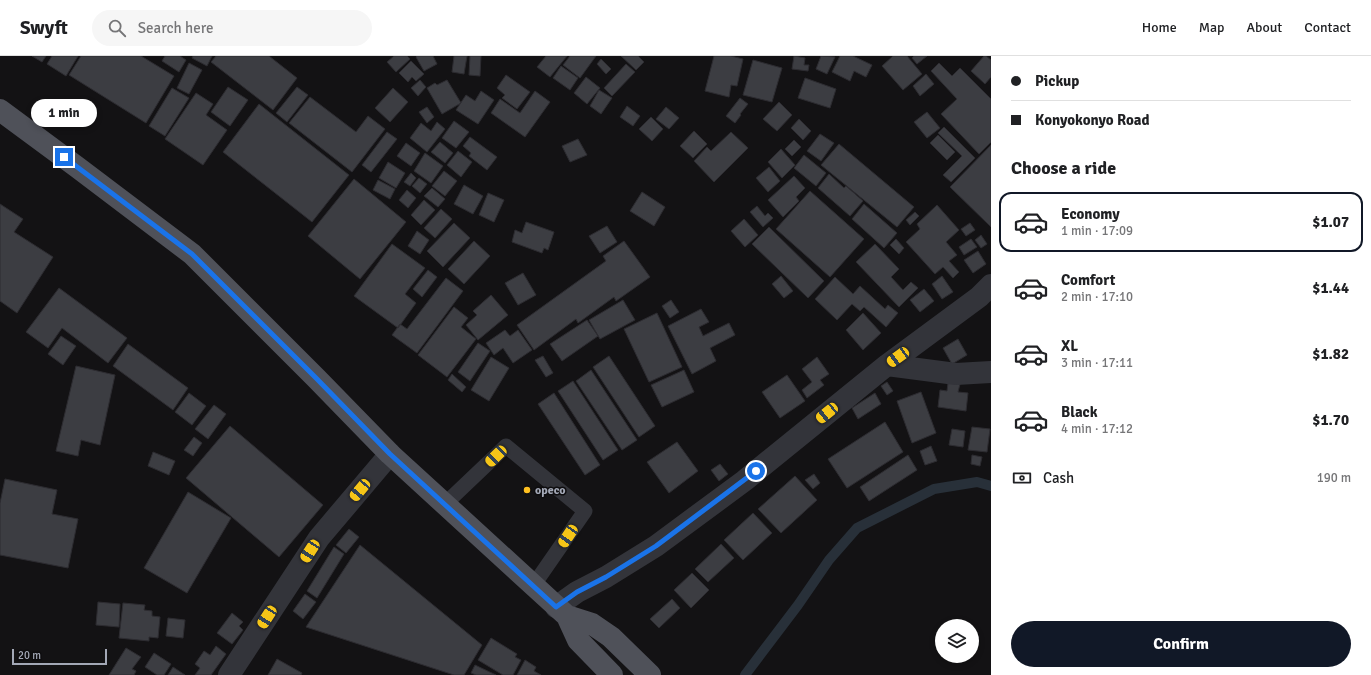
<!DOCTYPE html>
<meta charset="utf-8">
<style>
body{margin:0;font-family:Signika,sans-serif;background:#f6f6f6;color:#202124;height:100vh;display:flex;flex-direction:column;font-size:15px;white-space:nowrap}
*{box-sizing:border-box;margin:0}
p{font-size:13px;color:#757577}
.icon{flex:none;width:22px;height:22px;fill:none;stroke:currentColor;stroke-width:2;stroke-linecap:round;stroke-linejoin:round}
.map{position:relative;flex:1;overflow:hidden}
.details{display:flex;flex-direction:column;background:#fff;width:380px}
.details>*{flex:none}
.guide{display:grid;align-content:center;height:88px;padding:0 20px;background:#fff}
.buttons{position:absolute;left:935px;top:563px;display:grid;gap:8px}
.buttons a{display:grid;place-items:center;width:44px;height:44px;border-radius:50%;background:#fff;box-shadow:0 2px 6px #0003;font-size:20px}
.scale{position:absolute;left:12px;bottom:10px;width:95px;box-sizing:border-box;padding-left:4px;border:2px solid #a3a8b6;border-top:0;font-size:11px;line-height:14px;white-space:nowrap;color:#a3a8b6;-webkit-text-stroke:3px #0e0d0f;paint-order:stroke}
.end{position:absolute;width:18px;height:18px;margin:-9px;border:5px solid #1a73e8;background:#fff;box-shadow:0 0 0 2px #fff}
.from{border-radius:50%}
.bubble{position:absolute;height:28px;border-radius:14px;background:#fff;box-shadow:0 2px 6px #0003;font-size:13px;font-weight:700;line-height:28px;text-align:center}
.car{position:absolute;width:12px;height:24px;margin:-12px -6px;border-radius:5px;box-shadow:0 0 3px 1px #0007;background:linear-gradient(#f5c518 24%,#345 0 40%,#f5c518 0 76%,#345 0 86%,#f5c518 0)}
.guide b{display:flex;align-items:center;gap:14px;height:38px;font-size:15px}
.guide b+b{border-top:1px solid #e0e0e0}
.guide i{width:10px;height:10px;background:#202124}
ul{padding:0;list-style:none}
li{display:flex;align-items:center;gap:12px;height:60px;margin:0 8px 6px;padding:0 12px;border:2px solid transparent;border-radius:12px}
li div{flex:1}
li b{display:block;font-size:15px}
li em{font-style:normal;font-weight:700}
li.on{border-color:#111827}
li>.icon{width:36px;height:36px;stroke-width:1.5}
h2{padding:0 20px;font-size:18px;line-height:48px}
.pay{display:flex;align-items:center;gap:10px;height:44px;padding:0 20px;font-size:15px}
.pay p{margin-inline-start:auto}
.action{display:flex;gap:8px;margin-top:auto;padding:8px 20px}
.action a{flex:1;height:46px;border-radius:24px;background:#111827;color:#fff;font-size:16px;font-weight:700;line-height:46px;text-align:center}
header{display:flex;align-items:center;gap:24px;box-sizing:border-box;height:56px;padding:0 20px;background:#fff;border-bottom:1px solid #e0e0e0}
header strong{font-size:19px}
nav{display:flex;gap:22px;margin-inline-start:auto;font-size:14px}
.search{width:280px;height:36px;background:#f6f6f6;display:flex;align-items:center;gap:10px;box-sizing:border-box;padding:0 14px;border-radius:22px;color:#757577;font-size:15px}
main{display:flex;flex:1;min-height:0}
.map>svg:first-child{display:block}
</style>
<header>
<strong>Swyft</strong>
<div class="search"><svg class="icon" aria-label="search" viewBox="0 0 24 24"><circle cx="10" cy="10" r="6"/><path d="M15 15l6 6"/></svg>Search here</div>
<nav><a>Home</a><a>Map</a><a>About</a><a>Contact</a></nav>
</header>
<main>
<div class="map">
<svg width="991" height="619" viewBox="0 0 991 619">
<rect width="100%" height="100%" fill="#131214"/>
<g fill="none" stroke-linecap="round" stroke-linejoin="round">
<path stroke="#283039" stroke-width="10" d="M745 619 798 549 829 504 857 472 934 433 977 426 991 430"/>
</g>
<path fill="#3c3d42" stroke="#2d2c31" d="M32 0H46L42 6Z
M52 0H78L66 20 47 8Z
M81 0H141L174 20 146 67 69 19Z
M165 0H180L186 4 179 16 162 5Z
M193 0H212L207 10 192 2Z
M216 0H269L297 22 273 54 211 6Z
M394 0H407L410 3 396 16 387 6Z
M417 0H433L437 8 424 15 416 1Z
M454 0H467L464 18 452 16Z
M470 0H481L480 20 469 19Z
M546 0H567L550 21 537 11Z
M570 0H596L580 22 563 9Z
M621 0H638L644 6 636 14Z
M714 0H731L743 3 737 30 731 29 729 41 705 35Z
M794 0 805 2 804 9H809L808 15 792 13Z
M821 0 835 1 827 18 816 13Z
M840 0H853L872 9 866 21 854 15 850 25 832 16Z
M893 0H907L922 18 903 34 882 10Z
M914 0H927L917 8 912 2Z
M984 0H986L991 4V21L985 28 971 15Z
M601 3 611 13 606 18 597 8Z
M753 4 782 12 772 46 743 39Z
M411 5 424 18 416 25 412 21 408 26 399 17Z
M189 7 202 14 189 38 177 32Z
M939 7 952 20 960 12 991 43V86L979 98 941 58 957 43 931 15Z
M626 8 635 16 612 40 604 32Z
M561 10 578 22 570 34 553 22Z
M926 18 934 28 920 40 913 30Z
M506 19 530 36 517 53 502 42 505 39 497 32Z
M586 21 600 32 587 48 574 37Z
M805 22 836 33 830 52 798 42Z
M420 24 426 31 418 40 411 32Z
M447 24 461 47 442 58 427 32 435 27 437 29Z
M228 31 248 44 230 70 211 56Z
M297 31 308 39 287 66 276 57Z
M172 32 189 42 165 80 149 70Z
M393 32 408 46 390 66 375 52Z
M599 34 612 42 601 58 590 50Z
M481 35 494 44 478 68 456 54 466 39 475 45Z
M535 35 550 46 525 81 491 57 500 43 520 57Z
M196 37 213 48 206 59 227 74 203 109 165 83Z
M310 41 356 76 368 60 385 73 352 116 289 67Z
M740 42 748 48 740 58 741 59 735 67 726 60Z
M779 46 792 59 777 75 763 63Z
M259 48 349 119 312 166 223 96Z
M627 50 640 60 633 70 620 61Z
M427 51 434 61 427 67 419 56Z
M666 51 679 62 669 73 656 63Z
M927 56 940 72 927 82 914 66Z
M651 61 663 73 652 85 639 73Z
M799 63 811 75 803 84 791 72Z
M454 65 469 76 456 92 442 82Z
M437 66 445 73 427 96 410 82 421 67 431 75Z
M944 71 975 102 951 126 943 119 962 100 938 77Z
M694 75 707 88 693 102 680 90Z
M387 76 397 83 371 116 362 109Z
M731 76 748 92 714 126 694 105 707 91 711 95Z
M820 78 834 87 821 105 807 95Z
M938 79 955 96 947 104 930 87Z
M470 81 497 101 487 114 469 100 471 97 463 90Z
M578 83 587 99 570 106 562 90Z
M794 84 801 91 792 100 785 93Z
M440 86 453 97 445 107 431 96Z
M406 87 420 97 411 110 397 100Z
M839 88 914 151 897 171 821 109Z
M991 89V171L950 131Z
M781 93 795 109 782 122 768 106Z
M458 95 472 106 461 121 447 109Z
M425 97 443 110 431 127 414 115Z
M804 99 826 117 816 130 794 112Z
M388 106 405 117 396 132 379 122Z
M769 111 780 125 768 136 756 122Z
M444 115 457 125 445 140 432 130Z
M411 117 416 122 410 130 404 126Z
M829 118 844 132 846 130 863 145 850 160 818 132Z
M794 120 805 132 796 141 799 145 783 161 768 144Z
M419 122 427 128 420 137 412 130Z
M354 123 406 166 360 223 308 180Z
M378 124 395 133 390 143 373 134Z
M464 129 483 140 473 158 454 148Z
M432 132 445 143 438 151 424 140Z
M407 134 416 142 408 152 399 144Z
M810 135 864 183 830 221 776 173Z
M642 136 665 151 654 170 630 155Z
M488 137 504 144 494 166 479 159Z
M424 144 435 154 421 169 411 159Z
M0 148 23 163 14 176 53 201 17 257 0 245Z
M864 148 897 177 884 192 852 163Z
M937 149 959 174 946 186 957 199 949 205 959 216 953 222 943 211 935 218 906 186 920 173 917 168Z
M757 150 765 160 768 157 773 162 763 171 750 156Z
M441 153 452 163 435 182 424 172Z
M915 156 919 160 910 169 906 164Z
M744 163 758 179 745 191 731 175Z
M526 166 554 176 548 194 544 192 542 197 512 186 515 174 522 177Z
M454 167 470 182 443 211 427 195Z
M970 167 975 174 966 180 961 173Z
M607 170 617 186 600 197 589 180Z
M769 171 824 225 808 242 752 188Z
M417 175 429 184 420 198 408 190Z
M981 179 987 188 981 192 975 184Z
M896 183 904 192 899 198 890 189Z
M971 183 977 191 964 199 959 191Z
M474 185 490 200 464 228 448 213Z
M624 185 650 221 616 245 614 241 578 267 576 263 534 294 517 269 606 205 603 200Z
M392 188 425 212 405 238 416 247 398 272 354 240Z
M875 188 899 213 891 221 903 234 911 226 918 232 899 251 856 206Z
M978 195 986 208 973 217 964 204Z
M428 214 437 221 422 241 413 233Z
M523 217 536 239 518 249 505 227Z
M781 220 793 235 784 242 772 228Z
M942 220 953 236 942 243 932 228Z
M835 221 853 238 860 230 885 253 888 249 898 257 886 271 864 251 860 255 852 248 837 264 815 243Z
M446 222 463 235 417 297 392 279 400 268 407 273Z
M59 232 127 282 108 307 62 272 48 292 26 276Z
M924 233 934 245 920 256 910 244Z
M491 239 508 259 478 284 466 269 477 259 473 255Z
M623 244 635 264 600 283 589 264Z
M671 244 679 256 670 262 662 250Z
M454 251 468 262 461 271 476 283 447 321 418 299Z
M701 253 709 266 699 271 703 280 729 267 735 279 710 292 716 305 692 318 668 270Z
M657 257 682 311 649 326 624 273Z
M863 257 881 277 863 294 846 274Z
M587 264 598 280 562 305 550 288Z
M505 274 510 280 518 274 532 294 513 307 503 292 494 299 486 287Z
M61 280 76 290 63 309 48 298Z
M958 283 967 299 952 308 943 292Z
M478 287 490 295 470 325 458 316Z
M128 288 188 332 173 354 113 310Z
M543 300 553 317 546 321 535 304Z
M609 300 655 370 639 381 593 311Z
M491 301 509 312 489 345 471 334Z
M817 301 829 318 820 324 824 329 807 342 802 334 812 326 802 313Z
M76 310 115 319 100 389 81 384 78 400 56 395Z
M591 314 637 384 622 394 576 325Z
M684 314 694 336 662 351 651 329Z
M452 318 466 331 462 336 448 324Z
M787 319 805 345 780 362 762 336Z
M573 325 618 394 603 404 558 335Z
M887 326 893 335 887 339 881 330Z
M948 327 960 328 958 336 968 337 966 355 938 351 940 334 947 335Z
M921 336 936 377 912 387 897 345Z
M189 337 206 350 192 369 175 356Z
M554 337 600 409 585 419 538 348Z
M875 337 881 348 858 363 852 352Z
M214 349 226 358 208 383 195 373Z
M885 366 903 396 847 432 828 403Z
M230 370 323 449 279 501 186 422Z
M972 371 990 373 987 396 968 394Z
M952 373 965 375 963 391 949 389Z
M194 381 202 387 193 400 184 394Z
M677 386 698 415 669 437 647 406Z
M931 390 937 405 925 409 920 395Z
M153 396 175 405 169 419 148 410Z
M908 399 917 414 869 445 860 431Z
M972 399 982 401 980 410 971 408Z
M720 408 728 418 719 425 711 414Z
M814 418 820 427 813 433 805 424Z
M795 420 817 444 781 477 758 453Z
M5 423 57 434 52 458 78 463 68 512 0 499V447Z
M188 436 231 462 187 537 144 512Z
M753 457 772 477 743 504 724 484Z
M349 473 359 481 346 497 336 489Z
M721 488 734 502 708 526 695 513Z
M360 489 482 589 464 619H454L306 571Z
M334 491 344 498 317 542 307 535Z
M692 517 709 534 691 552 674 534Z
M305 538 316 546 303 563 293 555Z
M672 543 680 552 659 572 650 563Z
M98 546 120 548 119 571 96 569Z
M123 547 145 549 144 554 152 555V560L160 561 158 582 149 581V585L119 582Z
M232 557 243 566 239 570 243 574 232 588 217 577Z
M168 562 185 564 183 582 166 580Z
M491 582 517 598 515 601 521 604 513 619H503L478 604Z
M216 590 226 598 211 619H195L200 612 195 608 204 595 210 599Z
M126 592 141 601 132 613 136 615 134 619H109Z
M154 597 171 608 164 619H157L145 611Z
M277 603 302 617 301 619H268Z
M525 604 536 611 534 615 541 619H517Z
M475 609 496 619H476L471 617Z
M173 611 185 619H168Z"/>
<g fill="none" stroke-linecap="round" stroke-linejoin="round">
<path stroke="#33343a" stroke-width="15" d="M445 448 506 390 585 455 533 530"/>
<path stroke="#33343a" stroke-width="22" d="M887 309 956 318 991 316
M556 551 577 536 606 521 656 490 744 425 887 309 979 241 991 229
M229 619 319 482 390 398"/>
<path stroke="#4f5159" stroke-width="22" d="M0 54 77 111 192 198 316 322 390 398 567 560 592 568 611 581 650 619
M567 560 578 584 612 619"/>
</g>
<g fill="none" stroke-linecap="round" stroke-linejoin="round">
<path stroke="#1a73e8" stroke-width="5" d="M64 101 192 198 316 322 390 398 556 551 577 536 606 521 656 490 756 415"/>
</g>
<circle fill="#ffc020" stroke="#0e0d0f" stroke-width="1.5" cx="527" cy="434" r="4"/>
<g text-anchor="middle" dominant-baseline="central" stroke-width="3" stroke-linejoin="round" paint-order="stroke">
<g font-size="12" font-weight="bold" fill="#a3a8b6" stroke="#0e0d0f" text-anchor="start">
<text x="535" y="434">opeco</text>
</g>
</g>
</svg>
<div class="buttons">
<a><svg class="icon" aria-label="layers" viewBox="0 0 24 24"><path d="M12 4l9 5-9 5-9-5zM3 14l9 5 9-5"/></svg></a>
</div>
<div class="scale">20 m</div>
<i class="end from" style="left:756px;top:415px"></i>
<i class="end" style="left:64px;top:101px"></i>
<div class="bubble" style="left:31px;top:43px;width:66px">1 min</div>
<i class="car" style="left:898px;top:301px;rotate:234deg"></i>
<i class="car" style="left:827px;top:357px;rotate:231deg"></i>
<i class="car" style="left:496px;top:400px;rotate:226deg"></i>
<i class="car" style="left:360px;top:434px;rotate:220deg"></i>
<i class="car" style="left:568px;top:480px;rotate:214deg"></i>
<i class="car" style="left:310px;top:495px;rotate:213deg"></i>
<i class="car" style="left:267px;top:561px;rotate:213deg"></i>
</div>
<section class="details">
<div class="guide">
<b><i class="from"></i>Pickup</b>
<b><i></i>Konyokonyo Road</b>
</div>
<h2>Choose a ride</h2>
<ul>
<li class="on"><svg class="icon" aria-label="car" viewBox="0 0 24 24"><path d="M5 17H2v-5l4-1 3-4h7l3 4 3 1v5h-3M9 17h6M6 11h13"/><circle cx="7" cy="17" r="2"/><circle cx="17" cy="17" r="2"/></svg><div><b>Economy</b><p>1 min · 17:09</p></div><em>$1.07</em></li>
<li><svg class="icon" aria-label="car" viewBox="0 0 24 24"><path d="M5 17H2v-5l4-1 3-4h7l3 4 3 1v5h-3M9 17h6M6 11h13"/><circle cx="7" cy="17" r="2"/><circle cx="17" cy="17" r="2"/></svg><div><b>Comfort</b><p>2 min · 17:10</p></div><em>$1.44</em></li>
<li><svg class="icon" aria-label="car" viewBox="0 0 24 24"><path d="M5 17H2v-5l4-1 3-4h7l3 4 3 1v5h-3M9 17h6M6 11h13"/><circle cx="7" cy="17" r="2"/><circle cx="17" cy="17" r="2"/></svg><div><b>XL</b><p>3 min · 17:11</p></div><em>$1.82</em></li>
<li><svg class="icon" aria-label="car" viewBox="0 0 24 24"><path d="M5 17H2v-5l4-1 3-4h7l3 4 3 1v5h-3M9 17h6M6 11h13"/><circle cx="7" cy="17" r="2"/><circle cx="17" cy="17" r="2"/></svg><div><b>Black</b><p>4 min · 17:12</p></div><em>$1.70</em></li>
</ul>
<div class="pay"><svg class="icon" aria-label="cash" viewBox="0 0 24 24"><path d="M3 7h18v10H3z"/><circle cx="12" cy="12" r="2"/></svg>Cash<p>190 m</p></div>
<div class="action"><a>Confirm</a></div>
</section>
</main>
